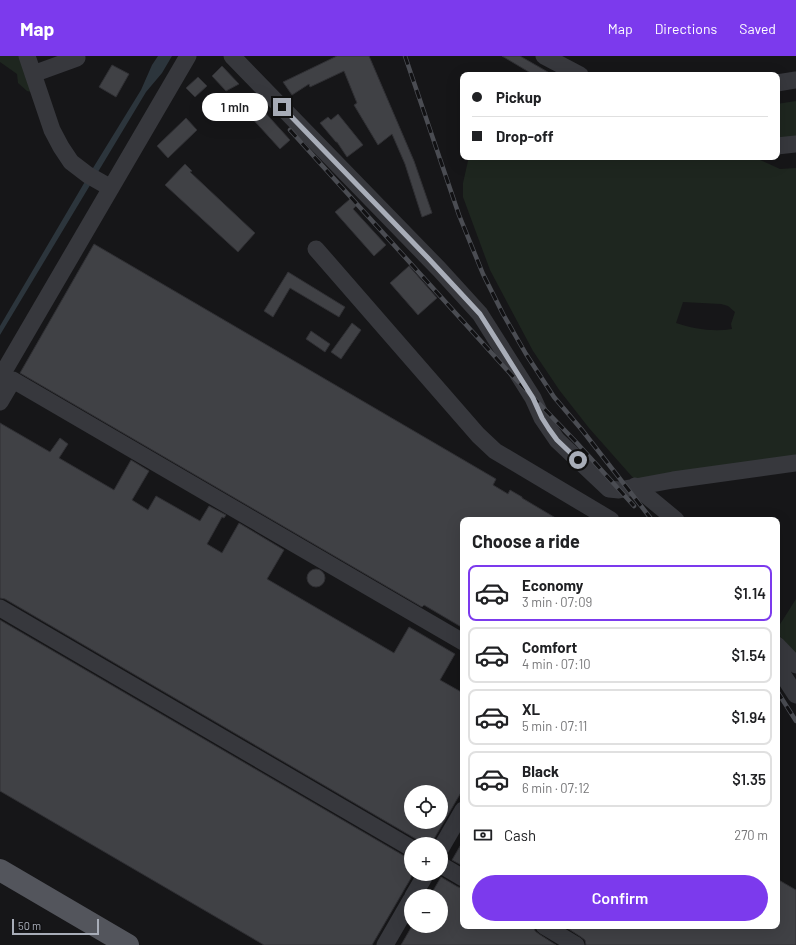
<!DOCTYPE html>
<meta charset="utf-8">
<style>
body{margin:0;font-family:Barlow,sans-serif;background:#f6f6f6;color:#202124;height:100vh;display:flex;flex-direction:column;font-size:15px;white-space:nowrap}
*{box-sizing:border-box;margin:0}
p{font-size:13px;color:#757577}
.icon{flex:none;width:22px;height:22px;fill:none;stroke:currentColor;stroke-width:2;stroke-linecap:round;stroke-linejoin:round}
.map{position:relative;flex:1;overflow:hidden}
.drawer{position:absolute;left:460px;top:461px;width:320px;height:412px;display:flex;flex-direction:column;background:#fff;border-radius:8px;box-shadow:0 4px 16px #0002}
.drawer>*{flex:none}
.guide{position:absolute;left:460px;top:16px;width:320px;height:88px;border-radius:8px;box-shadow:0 4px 16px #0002;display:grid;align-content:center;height:88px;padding:0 12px;background:#fff}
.fabs{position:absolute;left:404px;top:729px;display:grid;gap:8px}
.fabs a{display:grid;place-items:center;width:44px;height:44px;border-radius:50%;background:#fff;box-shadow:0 4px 16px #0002;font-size:20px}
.scale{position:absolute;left:12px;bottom:10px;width:87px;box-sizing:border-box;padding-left:4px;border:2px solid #a8adb8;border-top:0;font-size:11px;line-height:14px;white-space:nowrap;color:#a8adb8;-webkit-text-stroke:3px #111113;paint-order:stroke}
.end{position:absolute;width:18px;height:18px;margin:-9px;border:5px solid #a8adb8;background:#111;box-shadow:0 0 0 2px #111}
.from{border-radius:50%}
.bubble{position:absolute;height:28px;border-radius:14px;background:#fff;box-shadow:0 4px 16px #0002;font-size:13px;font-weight:600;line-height:28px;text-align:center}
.guide b{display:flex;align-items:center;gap:14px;height:38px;font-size:15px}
.guide b+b{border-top:1px solid #e0e0e0}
.guide i{width:10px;height:10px;background:#202124}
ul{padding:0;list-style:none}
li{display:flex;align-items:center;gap:12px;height:56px;margin:0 8px 6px;padding:0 4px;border:2px solid #e0e0e0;border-radius:8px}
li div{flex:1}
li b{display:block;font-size:15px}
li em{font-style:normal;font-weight:600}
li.selected{border-color:#7c3aed}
li>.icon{width:36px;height:36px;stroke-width:1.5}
h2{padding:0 12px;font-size:18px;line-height:48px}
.pay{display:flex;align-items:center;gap:10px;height:44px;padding:0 12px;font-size:15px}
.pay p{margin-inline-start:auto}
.primary-button{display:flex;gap:8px;margin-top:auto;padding:8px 12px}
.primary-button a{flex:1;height:46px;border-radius:24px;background:#7c3aed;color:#fff;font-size:16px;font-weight:600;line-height:46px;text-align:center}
header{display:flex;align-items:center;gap:24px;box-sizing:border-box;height:56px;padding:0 20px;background:#7c3aed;color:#fff}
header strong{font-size:19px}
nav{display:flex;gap:22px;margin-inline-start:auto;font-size:14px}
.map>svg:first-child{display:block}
</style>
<header>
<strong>Map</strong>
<nav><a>Map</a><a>Directions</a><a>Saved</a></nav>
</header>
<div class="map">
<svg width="796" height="889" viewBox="0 0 796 889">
<rect width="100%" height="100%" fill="#161618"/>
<path fill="#1e261f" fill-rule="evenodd" d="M0 0H23L31 36 27 35 18 27 17 18 0 6Z
M796 45V82L777 84V48Z
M470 101 756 102 780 113 796 112V401L635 424 589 372 560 335 533 295 490 214 463 141V127L468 105ZM683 246 721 248 728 250 735 256 731 268 732 273C713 276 694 273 676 267Z
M796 543V598L777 577V573Z"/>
<path fill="#2c353c" d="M158 0H172L162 17 146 36 0 279V270L93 112 141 34 152 9Z"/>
<path fill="#404145" stroke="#303034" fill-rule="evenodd" d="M337 0H369L414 105 432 157 422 161 405 108 392 78 378 89 354 49 357 47 344 15 310 31 309 28 292 39 283 26Z
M502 0H520L553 19H534Z
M112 9 129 18 116 41 99 31Z
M222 10 239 28 226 35 212 20Z
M198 21 207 30 195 41 186 32Z
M251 41 290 84 280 93 238 47Z
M338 58 363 89 347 101 337 86H336L320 67 328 61 331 64Z
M186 62 197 74 168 102 157 90Z
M185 108 192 115 190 116 255 177 238 196 165 129Z
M350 143 356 150 353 153 386 189 374 200 335 156Z
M94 188 496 423 493 429 508 438 510 434 522 441V442L559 464H463V572L424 549 422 551 20 317Z
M409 210 437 242 418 259 390 227Z
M288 216 345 251 339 261 290 232 273 261 264 255Z
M352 267 361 274 341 303 331 296Z
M311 275 330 288 325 296 306 283Z
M0 367 50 396 60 382 68 388 59 402 114 434 131 404 149 415 132 444 148 454 156 440 200 465 209 450 226 459 224 462 222 461 207 488 222 497 239 467 284 494 267 523 394 597 409 571 455 598 440 624 463 637V733L431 788H420L416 783 5 543 0 542ZM411 736H441V766H411Z
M307 522a9 9 0 1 1 18 0a9 9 0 1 1-18 0Z
M0 564 406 801 411 802V822L372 889H264L0 735Z
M463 785V810L452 804Z
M441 821 458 831 463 832V870H534L535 875 539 878 556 889H401L412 870H441V840H430Z
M777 823 796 834V889H586L585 884 581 881 564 870H777Z"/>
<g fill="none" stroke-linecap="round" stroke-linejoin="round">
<path stroke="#37383d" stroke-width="17" d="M27 0 52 74 61 91 71 106 88 119 111 132
M232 0 439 213 480 258 533 342 542 362 557 384 609 433 619 434 673 424 796 407
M544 0 580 19
M33 18 77 2 76 0
M777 27 796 24
M777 90 796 88
M316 193 478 379 495 395 611 464
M0 322 188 0
M0 346 13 324 463 586
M635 430 676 464
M0 552 411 792
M777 589 796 609
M777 610 796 639
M441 792 463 754
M441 809 463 822
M413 840 426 818
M544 870 576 889
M385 889 411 844"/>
<path stroke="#53555c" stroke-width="22" d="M0 814 128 889"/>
<defs>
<path id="rail" d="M405 0 459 159 483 218 503 258 526 298 554 341 582 374 652 464
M290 74 507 314 576 386 634 450
M777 635 796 665"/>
</defs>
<use href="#rail" stroke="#4a4c52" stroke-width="4.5"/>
<use href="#rail" stroke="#111113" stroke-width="3" stroke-dasharray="9" stroke-linecap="butt"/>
</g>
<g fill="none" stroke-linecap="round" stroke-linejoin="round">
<path stroke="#a8adb8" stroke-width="5" d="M282 51 428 202 480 258 533 342 542 362 549 373 557 384 578 404"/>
</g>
</svg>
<div class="fabs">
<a><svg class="icon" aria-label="locate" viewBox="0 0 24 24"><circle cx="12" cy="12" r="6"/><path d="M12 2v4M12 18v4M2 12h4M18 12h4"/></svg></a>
<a>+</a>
<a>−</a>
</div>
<div class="scale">50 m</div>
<i class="end from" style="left:578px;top:404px"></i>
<i class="end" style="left:282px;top:51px"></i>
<div class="bubble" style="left:202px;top:37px;width:66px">1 min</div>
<div class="guide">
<b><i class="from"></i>Pickup</b>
<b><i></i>Drop-off</b>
</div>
<section class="drawer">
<h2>Choose a ride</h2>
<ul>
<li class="selected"><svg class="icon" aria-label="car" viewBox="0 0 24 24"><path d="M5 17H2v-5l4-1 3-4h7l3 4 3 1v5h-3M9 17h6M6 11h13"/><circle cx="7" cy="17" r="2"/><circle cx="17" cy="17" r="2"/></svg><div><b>Economy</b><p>3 min · 07:09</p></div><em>$1.14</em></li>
<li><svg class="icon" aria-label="car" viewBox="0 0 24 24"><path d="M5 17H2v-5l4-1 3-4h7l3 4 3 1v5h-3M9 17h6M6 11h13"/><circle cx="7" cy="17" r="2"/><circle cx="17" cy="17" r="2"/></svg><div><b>Comfort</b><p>4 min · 07:10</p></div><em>$1.54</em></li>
<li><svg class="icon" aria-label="car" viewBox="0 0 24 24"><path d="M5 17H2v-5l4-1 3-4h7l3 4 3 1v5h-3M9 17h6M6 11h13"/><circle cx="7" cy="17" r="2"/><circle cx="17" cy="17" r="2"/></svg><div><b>XL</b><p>5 min · 07:11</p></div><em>$1.94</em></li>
<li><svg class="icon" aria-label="car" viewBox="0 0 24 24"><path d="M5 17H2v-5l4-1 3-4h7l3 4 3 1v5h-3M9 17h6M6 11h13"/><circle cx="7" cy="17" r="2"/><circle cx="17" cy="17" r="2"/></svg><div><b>Black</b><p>6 min · 07:12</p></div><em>$1.35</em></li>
</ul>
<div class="pay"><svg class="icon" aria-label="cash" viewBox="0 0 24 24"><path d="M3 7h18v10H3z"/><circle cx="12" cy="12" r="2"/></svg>Cash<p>270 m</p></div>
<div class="primary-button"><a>Confirm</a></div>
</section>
</div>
